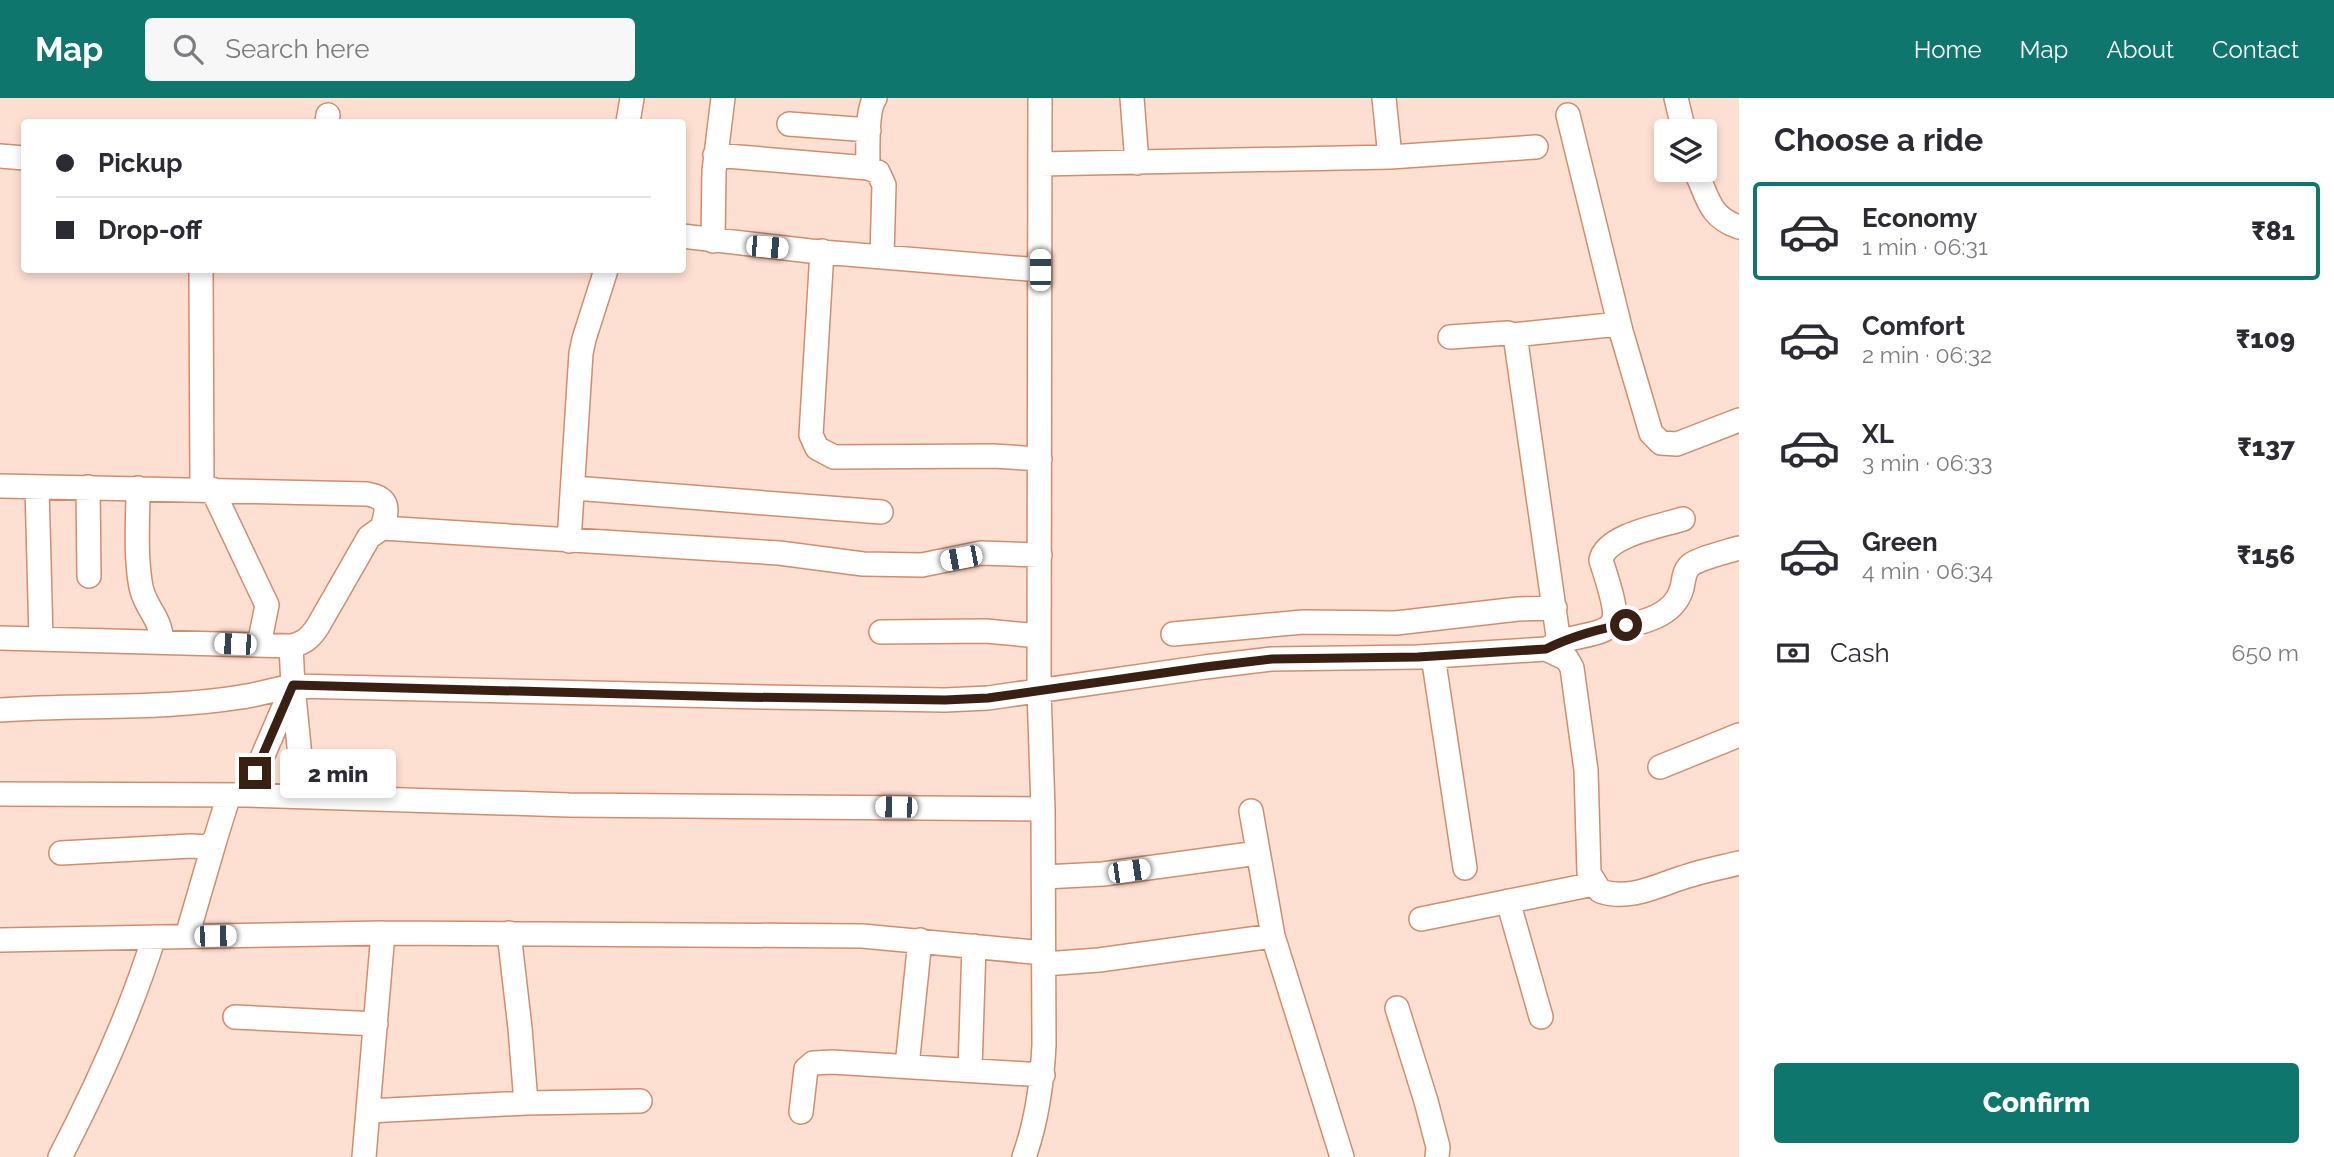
<!DOCTYPE html>
<meta charset="utf-8">
<style>
body{margin:0;font-family:Raleway,sans-serif;background:#f7f7f7;color:#2b2b33;height:100vh;display:flex;flex-direction:column;font-size:26px;white-space:nowrap}
*{box-sizing:border-box;margin:0}
p{font-size:23px;color:#7c7c81}
.icon{flex:none;width:38px;height:38px;fill:none;stroke:currentColor;stroke-width:2;stroke-linecap:round;stroke-linejoin:round}
.map{position:relative;flex:1;overflow:hidden}
.panel{display:flex;flex-direction:column;background:#fff;width:595px}
.panel>*{flex:none}
.hud{position:absolute;left:21px;top:21px;width:665px;height:154px;border-radius:7px;box-shadow:0 4px 10px #0003;display:grid;align-content:center;height:154px;padding:0 35px;background:#fff}
.buttons{position:absolute;left:1654px;top:21px;display:grid;gap:14px}
.buttons a{display:grid;place-items:center;width:63px;height:63px;border-radius:7px;background:#fff;box-shadow:0 4px 10px #0003;font-size:35px}
.end{position:absolute;width:32px;height:32px;margin:-16px;border:9px solid #3a2013;background:#fff;box-shadow:0 0 0 4px #fff}
.from{border-radius:50%}
.bubble{position:absolute;height:49px;border-radius:7px;background:#fff;box-shadow:0 4px 10px #0003;font-size:23px;font-weight:800;line-height:49px;text-align:center}
.car{position:absolute;width:21px;height:42px;margin:-21px -10px;border-radius:9px;box-shadow:0 0 5px 2px #0007;background:linear-gradient(#fff 24%,#345 0 40%,#fff 0 76%,#345 0 86%,#fff 0)}
.hud b{display:flex;align-items:center;gap:24px;height:66px;font-size:26px}
.hud b+b{border-top:2px solid #e1e1e2}
.hud i{width:18px;height:18px;background:#2b2b33}
ul{padding:0;list-style:none}
li{display:flex;align-items:center;gap:21px;height:98px;margin:0 14px 10px;padding:0 21px;border:4px solid transparent;border-radius:7px}
li div{flex:1}
li b{display:block;font-size:26px}
li em{font-style:normal;font-weight:800}
li.active{border-color:#0f766e}
li>.icon{width:63px;height:63px;stroke-width:1.5}
h2{padding:0 35px;font-size:32px;line-height:84px}
.pay{display:flex;align-items:center;gap:18px;height:77px;padding:0 35px;font-size:26px}
.pay p{margin-inline-start:auto}
.primary-button{display:flex;gap:14px;margin-top:auto;padding:14px 35px}
.primary-button a{flex:1;height:80px;border-radius:7px;background:#0f766e;color:#fff;font-size:28px;font-weight:800;line-height:80px;text-align:center}
header{display:flex;align-items:center;gap:42px;box-sizing:border-box;height:98px;padding:0 35px;background:#0f766e;color:#fff}
header strong{font-size:33px}
nav{display:flex;gap:38px;margin-inline-start:auto;font-size:24px}
.search{width:490px;height:63px;background:#f7f7f7;display:flex;align-items:center;gap:18px;box-sizing:border-box;padding:0 24px;border-radius:7px;color:#7c7c81;font-size:26px}
main{display:flex;flex:1;min-height:0}
.map>svg:first-child{display:block}
</style>
<header>
<strong>Map</strong>
<div class="search"><svg class="icon" aria-label="search" viewBox="0 0 24 24"><circle cx="10" cy="10" r="6"/><path d="M15 15l6 6"/></svg>Search here</div>
<nav><a>Home</a><a>Map</a><a>About</a><a>Contact</a></nav>
</header>
<main>
<div class="map">
<svg width="1739" height="1059" viewBox="0 0 1739 1059">
<rect width="100%" height="100%" fill="#fee0d3"/>
<g fill="none" stroke-linecap="round" stroke-linejoin="round">
<defs>
<path id="minor" d="M1132 0 1137 65
M1384 0 1390 59
M1676 0 1684 33
M1568 17 1621 233 1651 335 1661 345 1677 346 1739 322
M327 24 328 17
M628 24 632 0
M789 26 869 32
M715 57 868 70 878 74 884 87 882 159
M0 58 24 60
M1040 66 1390 59 1536 49
M868 70C868 53 866 13 875 0
M1695 72C1708 98 1708 119 1739 129
M682 138 810 153 1040 172
M713 143 714 73 723 0
M822 153 811 337 817 350 834 359 993 358 1040 361
M201 172 202 391
M1513 237 1619 226
M1450 239 1508 235 1513 237 1516 244 1559 545
M0 388 367 396C390 400 388 411 382 430
M37 389 41 541
M88 389 89 478
M138 390C138 422 135 457 141 489 146 512 160 517 162 544
M574 390 881 414
M212 391 267 507 259 547
M569 443 581 255 584 241 606 172
M1610 529C1636 527 1674 520 1682 490 1684 481 1684 471 1692 466 1703 459 1726 454 1739 450
M881 534 986 533 1039 538
M1173 536 1303 524 1396 525 1518 511 1555 510
M0 540 291 548C305 545 311 539 318 528L369 439 382 430 779 455 863 466 922 467 981 455 1040 457
M291 548 293 588 304 699
M1546 551C1553 548 1559 544 1566 542 1579 537 1610 537 1614 521 1617 508 1605 476 1601 462 1606 437 1661 428 1683 421
M1433 558 1465 770
M0 612C80 606 161 612 241 599 258 597 275 591 293 588L763 599 945 602 988 600 1205 569 1272 561 1418 559 1546 551 1567 561 1572 570 1586 672 1589 775 1600 793C1632 804 1661 785 1691 777 1707 772 1723 769 1739 765
M1660 669 1739 637
M0 696 246 697 569 707 1043 711
M246 697 292 590
M1251 713 1273 838 1342 1059
M61 755 191 748 207 749 215 742 229 697
M1044 779 1103 776 1258 755
M1508 803 1541 919
M1421 821 1594 786
M509 835 520 930 526 1005
M187 838 215 742
M0 842 383 835 862 838 1044 855
M1044 866 1099 862 1273 838
M1397 910 1426 1003 1438 1049 1437 1059
M235 919 376 926
M907 968 920 842
M970 972 974 848
M368 1013 526 1005 640 1003
M801 1014 806 971 813 965 832 964 1043 977
M60 1059C97 988 130 916 154 839
M364 1059 383 835
M1024 1059C1037 1023 1042 986 1044 947L1043 711 1039 592 1040 0"/>
</defs>
<use href="#minor" stroke="#d08d6d" stroke-width="26"/>
<use href="#minor" stroke="#fff" stroke-width="23"/>
</g>
<g fill="none" stroke-linecap="round" stroke-linejoin="round">
<path stroke="#3a2013" stroke-width="9" d="M255 675 293 587 736 599 945 602 988 600 1205 569 1272 561 1418 559 1546 551C1568 540 1602 529 1626 527"/>
</g>
</svg>
<div class="buttons">
<a><svg class="icon" aria-label="layers" viewBox="0 0 24 24"><path d="M12 4l9 5-9 5-9-5zM3 14l9 5 9-5"/></svg></a>
</div>
<i class="end from" style="left:1626px;top:527px"></i>
<i class="end" style="left:255px;top:675px"></i>
<div class="bubble" style="left:280px;top:651px;width:116px">2 min</div>
<i class="car" style="left:767px;top:149px;rotate:95deg"></i>
<i class="car" style="left:1040px;top:172px;rotate:0deg"></i>
<i class="car" style="left:961px;top:460px;rotate:259deg"></i>
<i class="car" style="left:235px;top:546px;rotate:272deg"></i>
<i class="car" style="left:896px;top:709px;rotate:271deg"></i>
<i class="car" style="left:1129px;top:773px;rotate:82deg"></i>
<i class="car" style="left:215px;top:838px;rotate:89deg"></i>
<div class="hud">
<b><i class="from"></i>Pickup</b>
<b><i></i>Drop-off</b>
</div>
</div>
<section class="panel">
<h2>Choose a ride</h2>
<ul>
<li class="active"><svg class="icon" aria-label="car" viewBox="0 0 24 24"><path d="M5 17H2v-5l4-1 3-4h7l3 4 3 1v5h-3M9 17h6M6 11h13"/><circle cx="7" cy="17" r="2"/><circle cx="17" cy="17" r="2"/></svg><div><b>Economy</b><p>1 min · 06:31</p></div><em>₹81</em></li>
<li><svg class="icon" aria-label="car" viewBox="0 0 24 24"><path d="M5 17H2v-5l4-1 3-4h7l3 4 3 1v5h-3M9 17h6M6 11h13"/><circle cx="7" cy="17" r="2"/><circle cx="17" cy="17" r="2"/></svg><div><b>Comfort</b><p>2 min · 06:32</p></div><em>₹109</em></li>
<li><svg class="icon" aria-label="car" viewBox="0 0 24 24"><path d="M5 17H2v-5l4-1 3-4h7l3 4 3 1v5h-3M9 17h6M6 11h13"/><circle cx="7" cy="17" r="2"/><circle cx="17" cy="17" r="2"/></svg><div><b>XL</b><p>3 min · 06:33</p></div><em>₹137</em></li>
<li><svg class="icon" aria-label="car" viewBox="0 0 24 24"><path d="M5 17H2v-5l4-1 3-4h7l3 4 3 1v5h-3M9 17h6M6 11h13"/><circle cx="7" cy="17" r="2"/><circle cx="17" cy="17" r="2"/></svg><div><b>Green</b><p>4 min · 06:34</p></div><em>₹156</em></li>
</ul>
<div class="pay"><svg class="icon" aria-label="cash" viewBox="0 0 24 24"><path d="M3 7h18v10H3z"/><circle cx="12" cy="12" r="2"/></svg>Cash<p>650 m</p></div>
<div class="primary-button"><a>Confirm</a></div>
</section>
</main>
